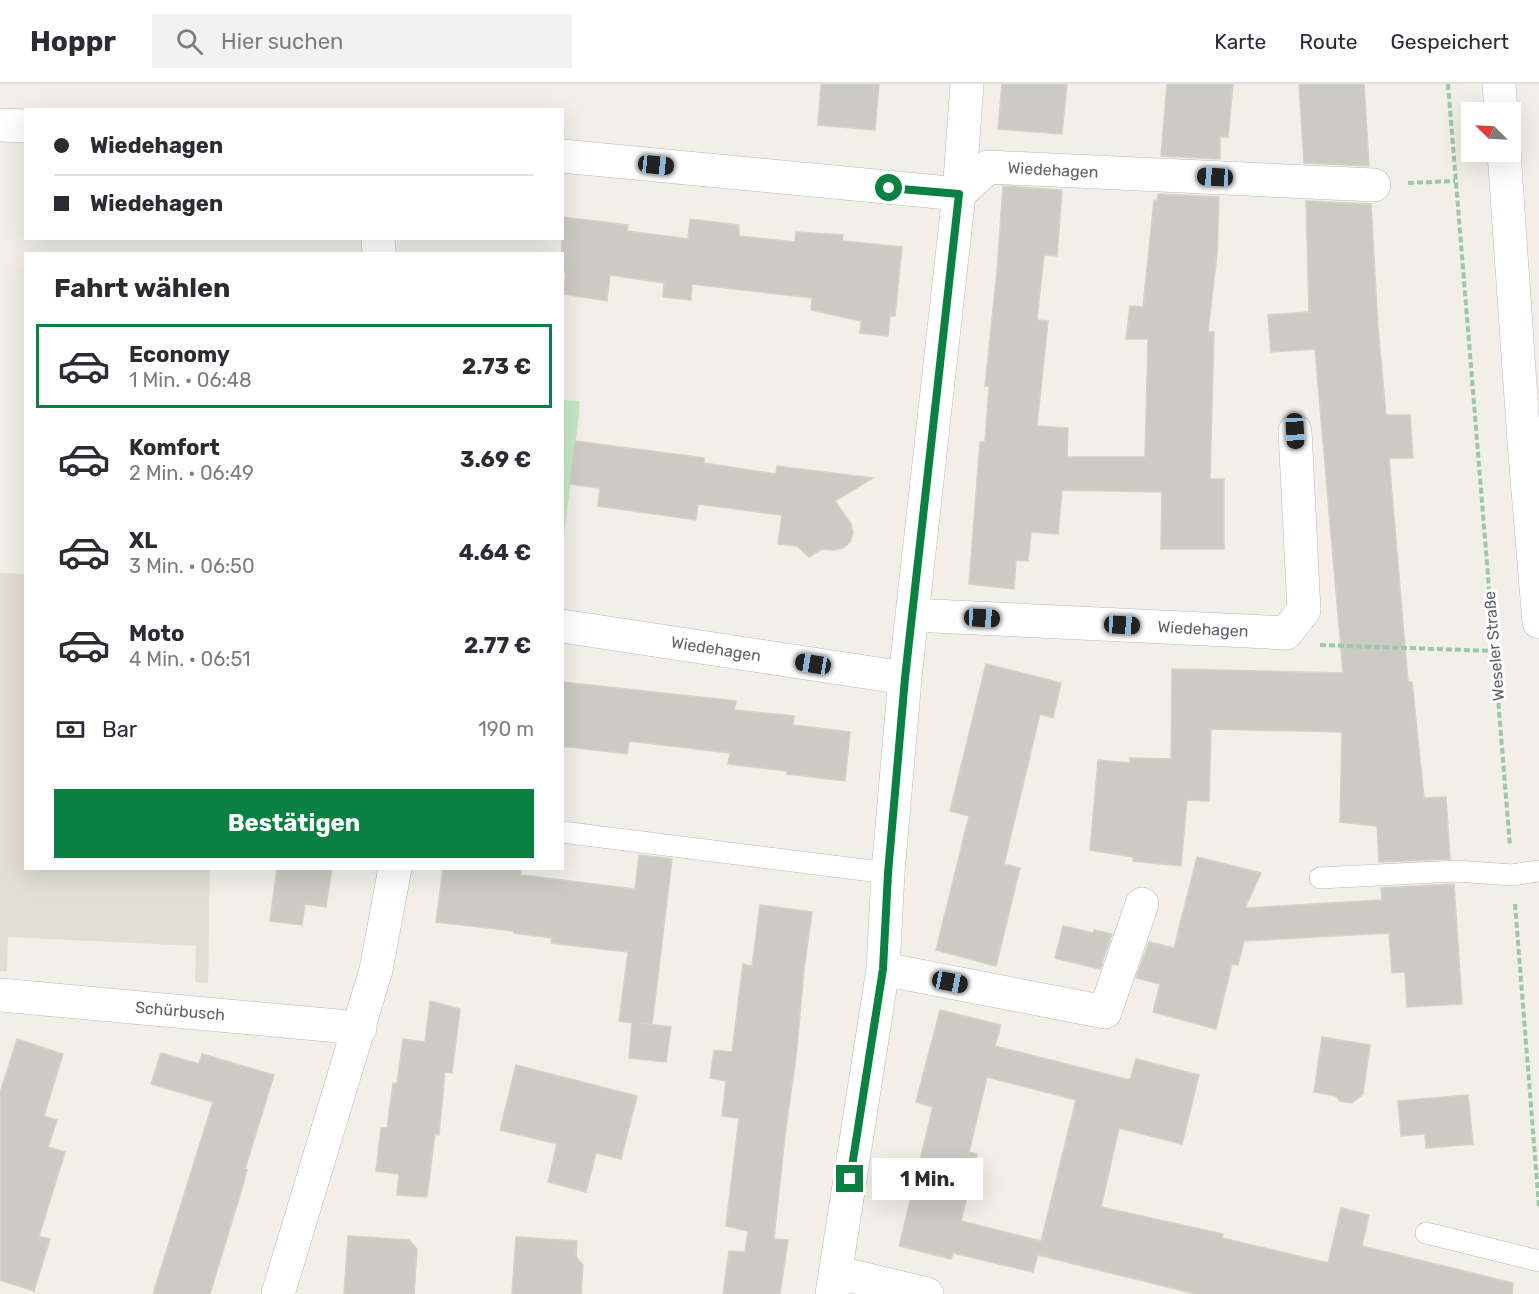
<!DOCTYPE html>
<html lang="de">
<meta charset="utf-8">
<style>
body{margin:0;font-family:Rubik,sans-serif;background:#f2f2f3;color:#2b2b33;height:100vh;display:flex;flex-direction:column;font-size:22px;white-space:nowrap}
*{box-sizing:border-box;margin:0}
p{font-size:20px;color:#7c7c81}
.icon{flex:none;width:33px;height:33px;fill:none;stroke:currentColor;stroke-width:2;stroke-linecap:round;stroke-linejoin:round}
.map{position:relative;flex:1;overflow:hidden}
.side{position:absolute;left:24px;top:168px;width:540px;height:618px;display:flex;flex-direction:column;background:#fff;border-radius:0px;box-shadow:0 6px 24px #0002}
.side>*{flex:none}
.hud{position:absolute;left:24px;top:24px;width:540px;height:132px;border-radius:0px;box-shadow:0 6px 24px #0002;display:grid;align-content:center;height:132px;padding:0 30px;background:#fff}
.needle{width:39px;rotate:294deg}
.fabs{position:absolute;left:1461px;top:18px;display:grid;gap:12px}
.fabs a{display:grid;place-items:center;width:60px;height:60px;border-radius:0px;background:#fff;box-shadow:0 6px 24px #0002;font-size:30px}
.end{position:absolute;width:27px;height:27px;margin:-14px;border:8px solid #0b8043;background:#fff;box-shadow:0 0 0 3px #fff}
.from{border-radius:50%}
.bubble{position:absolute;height:42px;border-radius:0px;background:#fff;box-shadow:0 6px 24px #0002;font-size:20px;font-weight:700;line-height:42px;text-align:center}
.car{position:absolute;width:18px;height:36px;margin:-18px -9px;border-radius:8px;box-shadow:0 0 4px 2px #0007;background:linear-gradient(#222 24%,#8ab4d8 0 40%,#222 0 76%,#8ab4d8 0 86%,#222 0)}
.hud b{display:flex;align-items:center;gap:21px;height:57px;font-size:22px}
.hud b+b{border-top:2px solid #e1e1e2}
.hud i{width:15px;height:15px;background:#2b2b33}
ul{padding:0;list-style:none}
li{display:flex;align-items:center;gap:18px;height:84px;margin:0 12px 9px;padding:0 18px;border:3px solid transparent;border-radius:0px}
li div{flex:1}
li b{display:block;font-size:22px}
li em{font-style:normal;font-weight:700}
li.active{border-color:#0b8043}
li>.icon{width:54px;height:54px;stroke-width:1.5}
h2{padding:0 30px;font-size:27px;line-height:72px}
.pay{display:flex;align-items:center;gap:15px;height:66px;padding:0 30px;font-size:22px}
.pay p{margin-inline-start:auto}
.button{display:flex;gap:12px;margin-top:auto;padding:12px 30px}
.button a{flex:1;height:69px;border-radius:0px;background:#0b8043;color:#fff;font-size:24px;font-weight:700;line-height:69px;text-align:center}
header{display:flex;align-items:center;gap:36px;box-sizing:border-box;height:84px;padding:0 30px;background:#fff;border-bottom:2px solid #e1e1e2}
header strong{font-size:28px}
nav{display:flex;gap:33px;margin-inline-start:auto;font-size:21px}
.search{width:420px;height:54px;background:#f2f2f3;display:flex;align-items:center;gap:15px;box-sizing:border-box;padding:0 21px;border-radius:0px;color:#7c7c81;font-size:22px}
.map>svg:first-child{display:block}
</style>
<header>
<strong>Hoppr</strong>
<div class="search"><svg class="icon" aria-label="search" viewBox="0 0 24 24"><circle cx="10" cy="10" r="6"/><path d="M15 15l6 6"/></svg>Hier suchen</div>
<nav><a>Karte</a><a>Route</a><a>Gespeichert</a></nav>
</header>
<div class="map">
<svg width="1539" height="1210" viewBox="0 0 1539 1210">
<rect width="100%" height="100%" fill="#f1efe8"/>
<path fill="#e1ded6" d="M0 489 25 490 26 784 210 785 208 899 195 898 196 862 8 853 7 887H0Z"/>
<path fill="#c5e8c5" d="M563 316 579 317V331L563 460Z"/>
<path fill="#cccac5" stroke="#d6d1c6" stroke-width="1.5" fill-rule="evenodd" d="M821 0H879L875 46 818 41Z
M1002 0H1067L1062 50 998 45Z
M1167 0H1233L1228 53H1220V75L1161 72Z
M1299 0H1364L1369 82 1304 79Z
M1003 102 1062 106 1057 172 1044 171 1037 236 1048 237 1037 342 1068 344 1067 373H1145L1148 255H1126L1130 222 1143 223 1154 116 1157 117 1158 110 1219 113 1217 170 1208 248H1214L1210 395H1224V465H1161L1162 408 1062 406 1058 450 1031 448 1028 477 1016 476 1014 505 969 500 980 358H985L989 302H985L997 187Z
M1306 117 1371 120 1378 244 1386 331H1410L1413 374H1389L1408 598H1412L1424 714 1446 713 1450 775 1379 778 1377 742 1340 738 1342 648 1211 645 1209 717 1187 716 1181 782 1133 777V773L1090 766 1098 676 1130 679V674L1171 675 1172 585 1343 589 1315 265 1271 268 1268 231 1309 228Z
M562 133 628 141 627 147 688 155 690 135 739 141V152L795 158 796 148 843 151 842 157 902 163 895 232H890L888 252 860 249 861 237 811 226 812 214 692 200 691 216 663 213 664 199 610 191 607 217 563 210 566 189 562 188Z
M575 357 704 374V379L776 390 777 382 873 394 835 417 851 440 853 449 850 458 843 464 834 466 822 465 809 473 797 462 778 460 782 431 698 420 696 436 598 422 600 404 570 400Z
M986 580 1061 599 1053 634 1040 630 1004 780 1020 784 996 882 936 866 969 732 950 727Z
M562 598 736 617 734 626 794 632 793 641 850 648 845 697 787 690V687L728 680 730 669 629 657 627 670 562 662Z
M639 771 672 775 652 941 640 939 671 943 666 978 629 974 632 939 619 937 628 868 551 859 552 854 514 849V847L436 838 443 784H521V791L635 805Z
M1197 773 1261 789 1245 824 1382 816 1381 804 1454 800 1462 920 1407 923 1405 888 1392 889 1389 849 1244 857 1238 881 1232 880 1216 945 1153 928 1160 900 1136 894 1149 858 1174 864Z
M277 784H332L326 823 305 820 302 841 270 837Z
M760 821 812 828 804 886 796 973 785 1051 774 1155 788 1156 780 1210H723L729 1167 745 1168 748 1147 726 1142 739 1034 722 1032 726 997 710 994 714 966 732 968 743 880 752 882Z
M1063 842 1093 849 1094 846 1112 850 1100 885 1055 874Z
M430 917 460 925 452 989 445 988 439 1051 435 1050 427 1113 397 1111 399 1090 376 1087 381 1044H387L393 999H397L403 955 425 958Z
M940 926 1001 941 995 962 1130 996 1136 975 1199 991 1182 1060 1119 1044 1101 1123 1223 1150 1222 1154 1328 1179 1341 1124 1369 1131 1362 1162 1513 1199 1512 1210H1196L1038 1171 1033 1188 953 1169 951 1175 899 1162 933 1023 916 1018ZM987 993 1076 1016 1041 1157 961 1137 977 1070 969 1068Z
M1322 953 1370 961 1363 1010 1352 1019 1340 1017 1336 1012 1314 1008Z
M17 955 63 970 44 1032 57 1036 48 1063 65 1068 39 1152 50 1155 34 1207 0 1196V1009Z
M161 969 199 980 202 970 274 991 245 1085 247 1086 243 1101 210 1210H153L213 1018 151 1000Z
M516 981 637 1012 621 1075 596 1069 586 1108 548 1098 557 1060 500 1046Z
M1468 1011 1473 1060 1426 1064 1425 1050 1401 1052 1398 1017Z
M348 1152 409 1156 417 1165 414 1210H344Z
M516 1153 577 1157 576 1173 583 1181 581 1210H512Z"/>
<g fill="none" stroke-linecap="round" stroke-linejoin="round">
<defs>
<path id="service" d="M562 748 888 789
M1320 794 1456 787 1512 791 1539 787
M1426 1149 1539 1177"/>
<path id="minor" d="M0 41 26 42
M562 72 959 110 988 83 1374 101
M378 154 379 170
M912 531 1286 549 1304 526 1295 347
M562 542 905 594
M883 885 1105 928 1142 820
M0 911 360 944
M835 1188 927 1210
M278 1210 376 886 395 784
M832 1210 883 885 888 789 905 594 959 110 967 0"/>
<path id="secondary" d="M1499 0 1501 28
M1504 68 1524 358 1539 538"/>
</defs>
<use href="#service" stroke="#b5b8bc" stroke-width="22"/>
<use href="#minor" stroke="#b5b8bc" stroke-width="34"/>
<use href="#secondary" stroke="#b6babf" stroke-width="34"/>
<path stroke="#9cc7a9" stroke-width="4" stroke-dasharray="6 3" stroke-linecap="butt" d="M1448 0 1510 762
M1408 99 1455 97
M1320 561 1494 567
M1515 820 1539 1123"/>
<use href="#service" stroke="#fff" stroke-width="21"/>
<use href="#minor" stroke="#fff" stroke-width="33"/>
<use href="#secondary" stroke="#fff" stroke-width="33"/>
</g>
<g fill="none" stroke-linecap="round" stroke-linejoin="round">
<path stroke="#0b8043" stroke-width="8" d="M850 1095 883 885 888 789 905 594 959 110 889 104"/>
</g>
<g text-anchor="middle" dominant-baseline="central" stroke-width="6" stroke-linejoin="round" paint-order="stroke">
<g font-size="16" fill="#5f6368" stroke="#fff">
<text transform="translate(1053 86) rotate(3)">Wiedehagen</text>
<text transform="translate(1203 545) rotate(3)">Wiedehagen</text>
<text transform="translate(1494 562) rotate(-95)">Weseler Straße</text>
<text transform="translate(716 565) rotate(9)">Wiedehagen</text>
<text transform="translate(180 927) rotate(5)">Schürbusch</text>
</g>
</g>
</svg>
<div class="fabs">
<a><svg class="needle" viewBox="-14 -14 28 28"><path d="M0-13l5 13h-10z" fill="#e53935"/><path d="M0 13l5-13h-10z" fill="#7c7c81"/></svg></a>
</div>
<i class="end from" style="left:889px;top:104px"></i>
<i class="end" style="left:850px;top:1095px"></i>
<div class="bubble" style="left:872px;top:1074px;width:111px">1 Min.</div>
<i class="car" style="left:656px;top:81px;rotate:96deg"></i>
<i class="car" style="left:1215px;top:93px;rotate:273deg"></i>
<i class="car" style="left:1295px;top:347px;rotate:177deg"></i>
<i class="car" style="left:982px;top:534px;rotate:93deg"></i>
<i class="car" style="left:1122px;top:541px;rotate:93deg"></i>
<i class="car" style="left:813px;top:580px;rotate:279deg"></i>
<i class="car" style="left:950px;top:898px;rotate:101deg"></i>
<div class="hud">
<b><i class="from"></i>Wiedehagen</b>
<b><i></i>Wiedehagen</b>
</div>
<section class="side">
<h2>Fahrt wählen</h2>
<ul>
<li class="active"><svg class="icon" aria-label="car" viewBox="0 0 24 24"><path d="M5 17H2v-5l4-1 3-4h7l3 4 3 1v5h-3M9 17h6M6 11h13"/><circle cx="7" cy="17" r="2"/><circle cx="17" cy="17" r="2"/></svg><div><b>Economy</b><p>1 Min. · 06:48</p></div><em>2.73 €</em></li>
<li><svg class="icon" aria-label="car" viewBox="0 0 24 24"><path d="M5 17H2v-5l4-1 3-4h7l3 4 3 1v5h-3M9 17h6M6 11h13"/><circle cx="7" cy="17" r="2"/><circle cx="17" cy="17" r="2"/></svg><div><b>Komfort</b><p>2 Min. · 06:49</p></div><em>3.69 €</em></li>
<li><svg class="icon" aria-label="car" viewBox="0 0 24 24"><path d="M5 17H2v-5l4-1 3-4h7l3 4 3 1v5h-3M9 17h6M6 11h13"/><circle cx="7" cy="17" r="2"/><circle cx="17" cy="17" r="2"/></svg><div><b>XL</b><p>3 Min. · 06:50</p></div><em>4.64 €</em></li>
<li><svg class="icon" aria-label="car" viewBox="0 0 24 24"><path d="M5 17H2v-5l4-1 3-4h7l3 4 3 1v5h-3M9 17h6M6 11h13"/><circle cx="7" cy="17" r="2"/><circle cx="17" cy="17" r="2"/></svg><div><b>Moto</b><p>4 Min. · 06:51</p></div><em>2.77 €</em></li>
</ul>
<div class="pay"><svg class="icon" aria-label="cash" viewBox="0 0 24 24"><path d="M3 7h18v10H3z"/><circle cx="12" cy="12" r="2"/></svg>Bar<p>190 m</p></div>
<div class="button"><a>Bestätigen</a></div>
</section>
</div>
